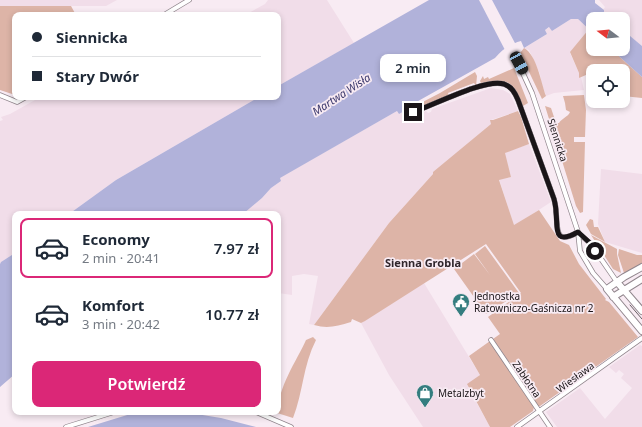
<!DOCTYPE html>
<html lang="pl">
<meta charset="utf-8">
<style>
body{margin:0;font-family:"Noto Sans",sans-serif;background:#f6f6f7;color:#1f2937;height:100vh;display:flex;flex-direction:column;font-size:15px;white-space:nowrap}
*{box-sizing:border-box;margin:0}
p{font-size:13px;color:#747a83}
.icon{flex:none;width:22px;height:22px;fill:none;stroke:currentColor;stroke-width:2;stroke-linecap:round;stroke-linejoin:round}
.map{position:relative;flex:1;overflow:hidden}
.panel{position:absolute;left:12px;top:211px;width:269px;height:204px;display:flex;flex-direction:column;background:#fff;border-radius:8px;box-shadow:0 2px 6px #0003}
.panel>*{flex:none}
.hud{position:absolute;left:12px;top:12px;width:269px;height:88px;border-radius:8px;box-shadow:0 2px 6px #0003;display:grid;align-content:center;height:88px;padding:0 20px;background:#fff}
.needle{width:26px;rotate:286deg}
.fabs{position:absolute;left:586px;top:12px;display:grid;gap:8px}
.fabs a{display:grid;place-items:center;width:44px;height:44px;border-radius:8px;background:#fff;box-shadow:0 2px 6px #0003;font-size:20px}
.end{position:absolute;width:18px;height:18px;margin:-9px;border:5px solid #1a1518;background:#fff;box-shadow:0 0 0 2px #fff}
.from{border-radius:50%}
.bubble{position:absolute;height:28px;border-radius:8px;background:#fff;box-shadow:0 2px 6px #0003;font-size:13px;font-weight:600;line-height:28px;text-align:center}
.car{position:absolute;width:12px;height:24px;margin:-12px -6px;border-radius:5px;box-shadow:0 0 3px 1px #0007;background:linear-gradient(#222 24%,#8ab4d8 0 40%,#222 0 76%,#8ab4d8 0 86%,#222 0)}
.hud b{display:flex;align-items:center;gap:14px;height:38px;font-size:15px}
.hud b+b{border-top:1px solid #e0e1e3}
.hud i{width:10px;height:10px;background:#1f2937}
ul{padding:7px 0 0;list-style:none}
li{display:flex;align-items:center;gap:12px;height:60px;margin:0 8px 6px;padding:0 12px;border:2px solid transparent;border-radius:8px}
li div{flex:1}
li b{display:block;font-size:15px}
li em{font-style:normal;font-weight:600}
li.active{border-color:#db2777}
li>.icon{width:36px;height:36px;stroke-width:1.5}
.button{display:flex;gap:8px;margin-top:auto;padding:8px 20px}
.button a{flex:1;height:46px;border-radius:8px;background:#db2777;color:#fff;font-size:16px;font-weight:600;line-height:46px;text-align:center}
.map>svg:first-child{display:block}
</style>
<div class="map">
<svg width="642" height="427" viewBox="0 0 642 427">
<rect width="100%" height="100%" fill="#f8ebf3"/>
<path fill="#f1dde9" d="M0 0H117L106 6H0Z
M268 0H327L354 43 278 86V15H245L265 4Z
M599 0H642V46L623 30V19H611L604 12 603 10 605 7Z
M571 19H578L589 29 570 53 579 73V78L581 77 584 90 554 93 546 96 541 82 540 74 529 50 524 48 547 34 545 30 550 27 552 31Z
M491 88 503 90 510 94 518 111 491 120V124L434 172 433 174 389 223 314 325 309 324 318 276 304 274 292 276V295L278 293V214H243L262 198 271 188 281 181 279 178 397 111 399 114 411 108 415 116 426 111 428 113 431 112 432 109Z
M35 97H259L116 180 69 214H15V253L1 262 0 264V121L3 120 1 117 10 114 35 100Z
M529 144 551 202 514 226 499 179 511 177 504 153Z
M601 169 642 174V253L605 242 598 224Z
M424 283 480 375 468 387 490 427H423L389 375 361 323Z
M640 345 642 346V427H557L546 412 580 388 605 419 632 388 621 378 624 374 619 370 616 373 609 367Z"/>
<path fill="#ddb4a7" d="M0 6H71L76 15H15V95L0 90Z
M589 29 593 33V49H611L642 77V98L623 96V71H593V92L591 89H589L586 75 579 78V73L570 52Z
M524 48C537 55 541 83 546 96L542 99 520 53Z
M514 68 528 103 523 106C513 80 508 78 481 83L480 81 483 76 484 79 488 77 489 79Z
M475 72 477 76 476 86 474 83 448 93 449 97 414 109 413 107 440 93Z
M584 95 586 110 585 137H574V142H585L583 212 580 213 576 206 545 106 551 108 556 123H559C562 118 568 117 570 112L566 110 565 103 563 96Z
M518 111 521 117 529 144 505 153 511 177 499 180 514 225 539 210 560 241 569 245 579 264 606 299 605 300 609 302 638 337 540 406H538L513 368V367L510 362H509L493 339 500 334 488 317 521 293 486 244 365 321 361 323 352 319 351 322C337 326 328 329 314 325L389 223 433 174V172L491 124 490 120H493Z
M590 219 593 220 594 227H598L605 242 591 234 586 225Z
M591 235 617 249V254L621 273 613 269Z
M485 246 519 293 486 314 454 269 474 254 490 275 475 254Z
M619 249 637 255H642V264L624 273 618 255Z
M313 337 316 340C303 365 303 393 293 418L274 412H278C278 387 296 362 306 340Z
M490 341 534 407 533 411 510 427H490L467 384 480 375 469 356Z"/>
<path fill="#b1b2da" d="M429 0H595V3L604 10V13L611 19H593V33L578 19H571L552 31 549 27 545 30 547 34 524 48 521 41C510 44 503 49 495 58L411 105 412 107 399 114 397 111 280 178 281 181 271 188 262 198 243 214H69L116 180 259 97H278V86Z
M623 30 642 46V77L611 49H623Z
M15 253V374L0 387V264L1 262Z
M137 412H184L221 418 256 427H88Z"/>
<path fill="#f8ebf3" d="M479 0H492L516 45 505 50Z"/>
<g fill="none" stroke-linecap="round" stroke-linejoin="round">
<defs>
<path id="street" d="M164 15 189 0
M515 56 532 93 578 232 580 251 593 273 607 289
M0 95 17 102 26 97
M413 112C434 105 485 78 504 84 512 87 515 93 518 100L554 199C555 203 556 208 556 212 558 228 554 246 578 232
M578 233 590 243 617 282
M491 340 550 427
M256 412 291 427
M66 427 114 412
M517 427 642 338"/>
<path id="secondary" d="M642 267 624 277 607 289 642 331
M617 282 642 311
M613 297 642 279"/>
</defs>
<use href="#street" stroke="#91868d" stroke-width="5.5"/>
<use href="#secondary" stroke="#91868d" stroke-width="8"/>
<use href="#street" stroke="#fff" stroke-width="4"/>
<use href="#secondary" stroke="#fff" stroke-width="6"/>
<path stroke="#675f64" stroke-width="1" d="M630 305 642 319"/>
</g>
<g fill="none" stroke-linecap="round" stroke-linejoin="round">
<path stroke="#1a1518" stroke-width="5" d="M413 112C434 105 485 78 504 84 512 87 515 93 518 100L554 199C555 203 556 208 556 212 558 229 553 246 578 232L590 243 595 251"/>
</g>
<defs>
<symbol id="civic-pin" viewBox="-11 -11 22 30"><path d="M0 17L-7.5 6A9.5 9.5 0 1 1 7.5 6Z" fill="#347d7f" stroke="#f8ebf3"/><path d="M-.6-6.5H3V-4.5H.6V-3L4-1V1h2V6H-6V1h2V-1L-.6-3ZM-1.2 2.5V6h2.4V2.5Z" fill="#fff"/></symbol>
<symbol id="shop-pin" viewBox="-11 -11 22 30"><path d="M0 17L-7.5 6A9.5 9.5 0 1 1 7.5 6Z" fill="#347d7f" stroke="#f8ebf3"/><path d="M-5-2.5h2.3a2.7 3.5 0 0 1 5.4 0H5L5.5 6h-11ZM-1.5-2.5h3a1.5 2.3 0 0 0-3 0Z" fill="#fff"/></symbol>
</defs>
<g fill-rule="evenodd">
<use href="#civic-pin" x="451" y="292" width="20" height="27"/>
<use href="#shop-pin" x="415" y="383" width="20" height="27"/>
</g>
<g text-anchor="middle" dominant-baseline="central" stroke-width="3.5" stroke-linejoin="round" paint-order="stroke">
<g font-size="10" fill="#1a1518" stroke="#f8ebf3">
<text transform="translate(558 140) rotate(72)">Siennicka</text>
<text transform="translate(575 377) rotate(-36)">Wiesława</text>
<text transform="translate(527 379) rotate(56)">Zabłotna</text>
</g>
<g font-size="10" fill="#1a1518" stroke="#f8ebf3" text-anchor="start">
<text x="474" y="296">Jednostka<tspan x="474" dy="12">Ratowniczo-Gaśnicza nr 2</tspan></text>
<text x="438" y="393">Metalzbyt</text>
</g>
<g font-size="11" font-style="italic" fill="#3b386c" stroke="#f8ebf3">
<text transform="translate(341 94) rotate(-33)">Martwa Wisła</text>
</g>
<g font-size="11" font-weight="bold" fill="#30262c" stroke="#f8ebf3">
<text x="423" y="262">Sienna Grobla</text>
</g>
</g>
</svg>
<div class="fabs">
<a><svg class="needle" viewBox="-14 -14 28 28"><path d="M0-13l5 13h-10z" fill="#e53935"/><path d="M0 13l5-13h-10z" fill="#747a83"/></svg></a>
<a><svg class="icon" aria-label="locate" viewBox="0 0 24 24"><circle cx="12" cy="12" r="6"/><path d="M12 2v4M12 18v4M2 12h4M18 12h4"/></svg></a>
</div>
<i class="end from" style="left:595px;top:251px"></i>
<i class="end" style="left:413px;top:112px"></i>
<div class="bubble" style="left:380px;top:54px;width:66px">2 min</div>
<i class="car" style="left:519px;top:63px;rotate:152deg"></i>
<div class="hud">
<b><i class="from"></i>Siennicka</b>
<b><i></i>Stary Dwór</b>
</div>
<section class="panel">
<ul>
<li class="active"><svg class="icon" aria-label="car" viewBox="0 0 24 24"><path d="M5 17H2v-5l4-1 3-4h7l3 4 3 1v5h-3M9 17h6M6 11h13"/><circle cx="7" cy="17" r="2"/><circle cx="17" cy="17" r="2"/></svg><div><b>Economy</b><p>2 min · 20:41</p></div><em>7.97 zł</em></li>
<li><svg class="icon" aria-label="car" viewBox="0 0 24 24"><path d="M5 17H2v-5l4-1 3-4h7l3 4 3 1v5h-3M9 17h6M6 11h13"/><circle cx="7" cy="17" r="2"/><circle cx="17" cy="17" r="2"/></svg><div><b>Komfort</b><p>3 min · 20:42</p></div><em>10.77 zł</em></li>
</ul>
<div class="button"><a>Potwierdź</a></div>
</section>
</div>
